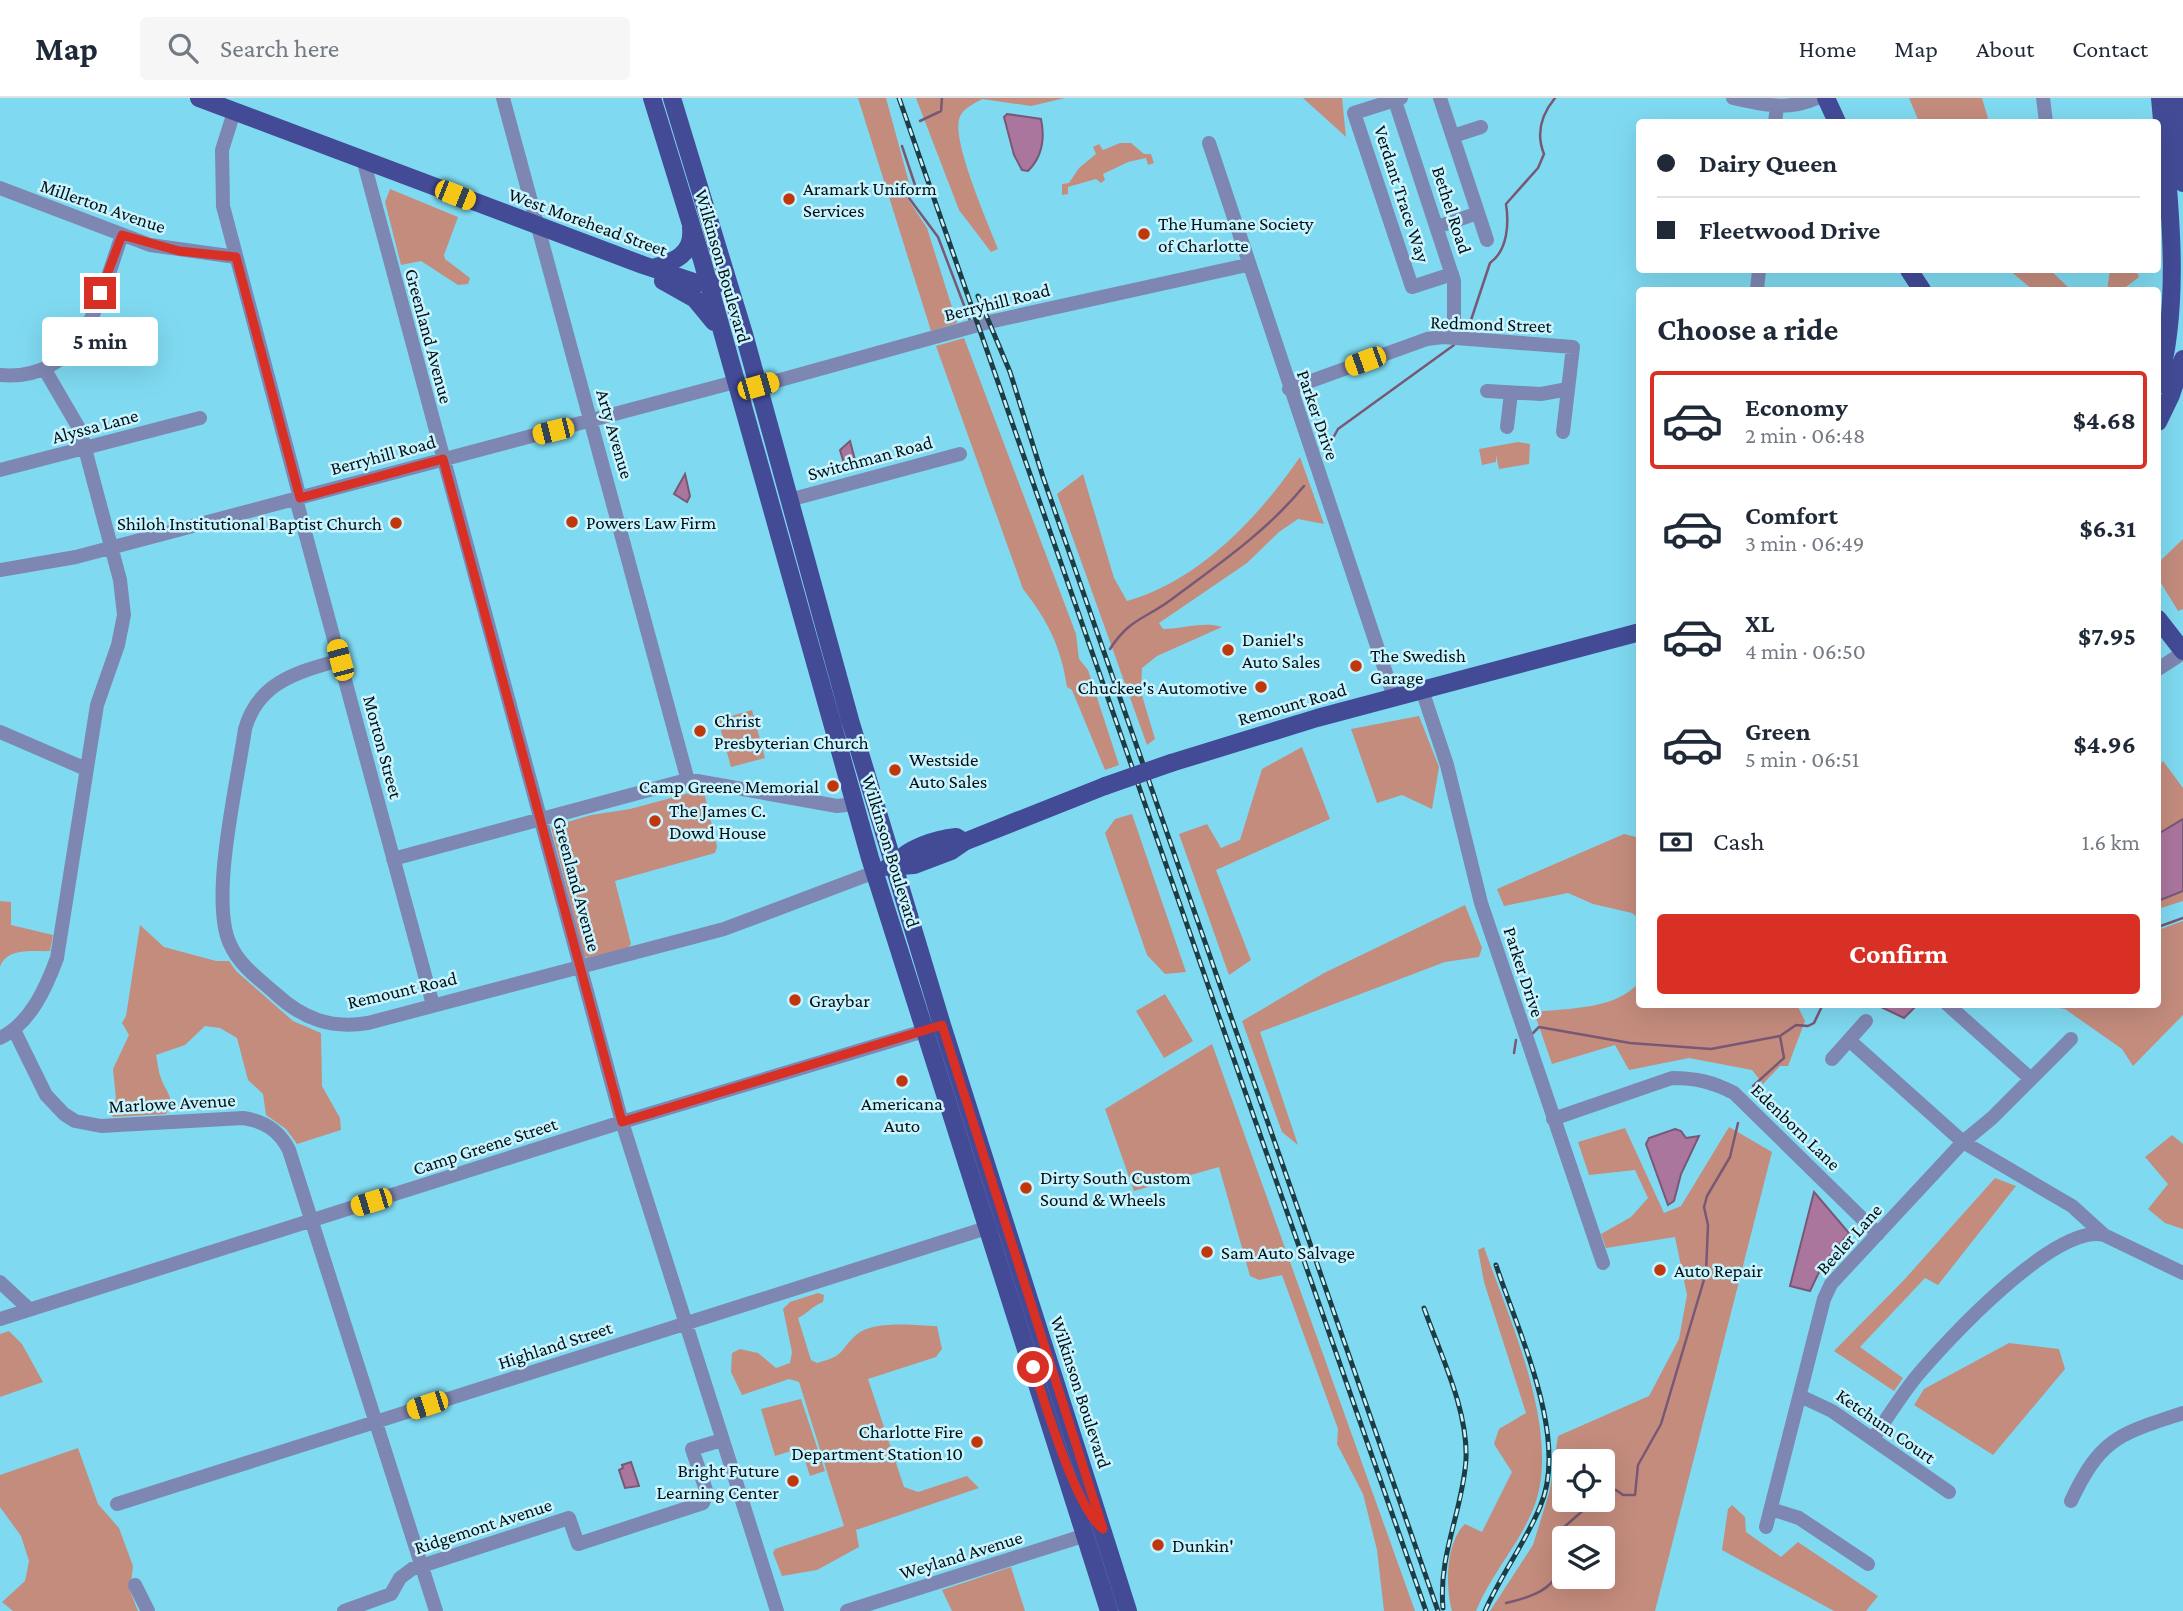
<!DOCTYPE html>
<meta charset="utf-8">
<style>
body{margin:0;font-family:"Crimson Pro",serif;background:#f6f6f7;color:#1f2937;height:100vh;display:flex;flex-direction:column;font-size:26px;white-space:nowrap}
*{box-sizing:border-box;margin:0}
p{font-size:23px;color:#747a83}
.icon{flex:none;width:38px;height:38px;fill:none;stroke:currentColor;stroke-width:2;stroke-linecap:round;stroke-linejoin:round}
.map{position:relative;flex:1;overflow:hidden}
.sheet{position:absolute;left:1636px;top:189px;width:525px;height:721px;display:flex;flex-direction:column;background:#fff;border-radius:7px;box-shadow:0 7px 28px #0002}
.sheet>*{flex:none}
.hud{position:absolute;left:1636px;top:21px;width:525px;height:154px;border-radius:7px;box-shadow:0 7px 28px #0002;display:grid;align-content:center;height:154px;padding:0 21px;background:#fff}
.fabs{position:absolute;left:1552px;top:1351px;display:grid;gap:14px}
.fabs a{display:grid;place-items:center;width:63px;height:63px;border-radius:7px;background:#fff;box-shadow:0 7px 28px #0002;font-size:35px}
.end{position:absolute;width:32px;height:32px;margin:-16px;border:9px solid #d93025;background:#fff;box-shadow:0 0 0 4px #fff}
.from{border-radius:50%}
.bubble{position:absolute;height:49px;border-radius:7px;background:#fff;box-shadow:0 7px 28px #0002;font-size:23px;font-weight:700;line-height:49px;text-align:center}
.car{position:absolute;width:21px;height:42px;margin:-21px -10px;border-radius:9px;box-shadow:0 0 5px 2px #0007;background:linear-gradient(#f5c518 24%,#345 0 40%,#f5c518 0 76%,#345 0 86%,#f5c518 0)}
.hud b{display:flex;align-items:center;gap:24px;height:66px;font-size:26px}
.hud b+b{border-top:2px solid #e0e1e3}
.hud i{width:18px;height:18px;background:#1f2937}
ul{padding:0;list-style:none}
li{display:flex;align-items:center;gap:21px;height:98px;margin:0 14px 10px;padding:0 7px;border:4px solid transparent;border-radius:7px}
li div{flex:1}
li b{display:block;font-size:26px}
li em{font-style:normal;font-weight:700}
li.current{border-color:#d93025}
li>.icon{width:63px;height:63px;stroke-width:1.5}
h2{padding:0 21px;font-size:32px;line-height:84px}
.pay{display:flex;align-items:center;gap:18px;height:77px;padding:0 21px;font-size:26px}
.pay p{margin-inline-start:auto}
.primary-button{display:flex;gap:14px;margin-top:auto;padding:14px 21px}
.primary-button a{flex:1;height:80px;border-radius:7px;background:#d93025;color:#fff;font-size:28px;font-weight:700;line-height:80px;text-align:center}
header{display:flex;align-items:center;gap:42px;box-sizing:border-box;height:98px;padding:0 35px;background:#fff;border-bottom:2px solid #e0e1e3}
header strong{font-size:33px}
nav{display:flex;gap:38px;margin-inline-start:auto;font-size:24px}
.search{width:490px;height:63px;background:#f6f6f7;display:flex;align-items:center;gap:18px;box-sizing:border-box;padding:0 24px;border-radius:7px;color:#747a83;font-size:26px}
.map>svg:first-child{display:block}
</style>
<header>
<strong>Map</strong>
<div class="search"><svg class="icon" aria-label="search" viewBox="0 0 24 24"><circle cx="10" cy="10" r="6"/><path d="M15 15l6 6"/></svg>Search here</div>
<nav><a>Home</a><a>Map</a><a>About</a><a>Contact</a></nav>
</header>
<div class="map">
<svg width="2183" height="1513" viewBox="0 0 2183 1513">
<rect width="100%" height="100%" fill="#7fdaf1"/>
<path fill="#c48c7d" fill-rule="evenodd" d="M858 0H886L911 92 906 98 927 130 957 225 931 233Z
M916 0H1065L1031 8 982 1C974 6 961 11 959 22 953 46 988 125 998 151L991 154 959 112Z
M1303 0H1342L1346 39Z
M1909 0H1982L1989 24H1919Z
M1120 45H1131L1144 56H1151L1154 65 1148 67 1146 60 1128 64 1103 76 1105 82 1101 85 1096 81 1068 89V96L1062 97V86L1069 85 1079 70 1096 56 1093 49 1099 46 1103 52Z
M390 91 458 119 444 157 445 161 470 180 468 186 458 187 421 163 401 167 385 104Z
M2009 172H2050L2068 189 2082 192H2033Z
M2110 172H2136L2139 179 2122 192H2107Z
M964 240 1076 536 1079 561 1088 572 1119 667 1105 672 1072 592 1067 589C1061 549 1048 523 1023 491L936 248Z
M1518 344 1530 346 1529 366 1499 371 1496 357V364L1482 367 1479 351Z
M1300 359 1324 426 1298 421 1279 434 1247 465 1159 525 1163 531C1183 531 1204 523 1222 529L1157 558 1142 570 1141 594 1155 641 1147 647 1057 396 1083 376 1114 480 1127 503C1200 482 1258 420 1300 359Z
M2183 441V511L2178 513 2158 480V465Z
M752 612 765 660 731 669 718 622Z
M1419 618 1439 669 1432 711 1402 697 1377 705 1351 631Z
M1302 649 1330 721 1216 772 1251 862 1229 877 1179 736 1207 726 1221 750 1240 742 1262 671Z
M2163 663 2183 690V721L2158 736V669Z
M697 693 704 694 717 749 715 755 615 783 631 846 628 850 587 860 584 858 551 729 591 717 630 711Z
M1132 716 1186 874 1165 876 1147 857 1105 735 1115 721Z
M1624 736 1640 740V821L1632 815 1593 806 1568 795 1504 808 1497 791Z
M2183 793V803L2158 811V803Z
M0 803 11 804V827L53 837 50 853C33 854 7 849 0 869Z
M1465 807 1482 850 1479 859 1445 864 1260 934 1298 1047 1282 1034 1242 923 1324 875Z
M2183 823V917L2133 968 2122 951 2065 911 2042 907 2158 906V832Z
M140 827 164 849 216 863H229L236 873 293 923 321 935 322 988 340 1020 341 1032 297 1046 286 1031 266 1017 263 996 248 982 237 940 220 930 205 928 185 947 156 957C158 965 158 973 161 980 166 996 176 998 166 1016L113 1019 109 1009 116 1001 113 971 129 937 122 925 126 918Z
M1640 883V906L1797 907 1805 923 1788 968H1780L1763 986 1752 972 1689 960 1629 972 1615 947 1552 966 1534 914C1568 910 1618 912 1640 883Z
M1165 896 1193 943 1164 960 1136 913Z
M1212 946 1415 1513H1384L1377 1452 1363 1396 1337 1346 1338 1331 1282 1177 1259 1182 1250 1178 1219 1069 1134 1093 1105 1011Z
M1729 1029 1772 1054 1655 1513H1490L1533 1447 1550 1392 1558 1338 1649 1298 1679 1241 1687 1197 1675 1139 1606 1150 1601 1136 1631 1119 1648 1100 1635 1072 1589 1077 1578 1044 1625 1030 1664 1115 1681 1108ZM1564 1363H1603V1402H1564ZM1564 1440H1603V1479H1564Z
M2172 1037 2183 1046V1131L2165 1125 2148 1111 2168 1086 2145 1059Z
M1995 1080 2016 1088 1938 1187 1925 1180 1860 1249 1903 1280 1894 1293 1834 1253 1904 1182Z
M1484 1149C1509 1222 1566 1341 1531 1416 1516 1450 1490 1478 1476 1513H1452C1445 1488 1446 1444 1465 1426L1482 1434 1512 1374 1494 1346 1499 1331 1526 1315 1484 1184 1478 1152Z
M818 1195 824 1197 823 1204C812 1208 807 1216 798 1220L811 1262 817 1265C846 1257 837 1255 856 1237 872 1222 916 1227 937 1228L942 1251 936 1259 868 1281 904 1389 918 1394 967 1378 979 1390 856 1432 859 1449 817 1472 782 1478 773 1455 775 1451 844 1428 799 1284 789 1281 742 1297 731 1274 732 1255 740 1251 758 1255 776 1270 790 1265 792 1254 783 1211 790 1204Z
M9 1233 22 1246 43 1284 0 1299V1236Z
M2009 1245 2059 1251 2065 1271 1993 1357 1914 1307 1924 1291Z
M801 1301 825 1373 810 1378 801 1350 775 1358 761 1311Z
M78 1350 98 1406 119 1430 133 1468 130 1493 138 1513H13L2 1504 25 1483 29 1463 21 1438 0 1409V1377Z
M1732 1407 1745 1419 1746 1434 1781 1459 1798 1444 1878 1498 1866 1513H1834L1722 1452 1728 1411Z
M1011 1469 1025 1513H952L942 1492Z"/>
<path fill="#ab769e" stroke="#785875" stroke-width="2" d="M1007 16 1041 21C1045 40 1042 59 1028 73L1022 72 1014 57 1004 19Z
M850 343 855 362 852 368 845 369 840 352Z
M685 376 690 398 687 404 674 396Z
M2183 721V793L2158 803V736Z
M1877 907H1917L1904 920Z
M1675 1031 1681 1033 1686 1040 1699 1038 1681 1076 1674 1103 1668 1107 1646 1046 1649 1040Z
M1814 1094 1849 1135 1822 1168 1810 1193 1790 1188Z
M631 1364 639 1388 625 1390 619 1372 623 1370 622 1367Z"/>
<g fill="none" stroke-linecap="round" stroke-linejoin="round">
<path stroke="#785875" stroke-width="2.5" d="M920 23 941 13 942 0
M902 48 916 90 909 100 938 139 970 223
M1468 231 1490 165C1508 152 1509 125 1506 106L1538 70 1544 56C1536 36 1541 17 1555 0
M1327 351 1338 331 1454 247
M1110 551C1130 520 1144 522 1172 501 1219 466 1266 434 1304 388
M2158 829 2183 820
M1532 936 1539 929 1630 945 1711 951 1780 938 1796 927 1808 928 1814 925 1823 906
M1514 955 1516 942
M1753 988 1784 960 1780 938
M1603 1395 1616 1392 1623 1397H1635L1638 1367 1661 1326 1706 1175 1708 1127 1704 1109 1707 1098 1730 1059 1738 1025
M1506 1505C1554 1494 1566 1480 1563 1430L1595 1402"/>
<path stroke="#7e87b2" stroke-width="14" d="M503 0 688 683
M1394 0 1454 183V240
M1401 0 1354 15 1412 189 1452 176
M1440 0 1487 142
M1733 0C1764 7 1787 13 1817 0
M2043 0 2046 24
M234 14 222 52 223 108 300 400
M1775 24 1777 9
M1453 38 1481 29
M1209 45 1394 599
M363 61 622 1024 777 1513
M0 90 150 147 236 159
M1437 129 1478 115
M1757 192 1759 172
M0 277C84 285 100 198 122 137
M758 288 989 224 1247 167
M1289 291 1427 241 1443 239 1573 249 1563 334
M1487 293 1541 296 1568 291
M1507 329 1511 295
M0 372 200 320
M296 401 433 907
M789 402 960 356
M0 472 76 459 735 284
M340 562C298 574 258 584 245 631 238 682 209 801 230 846 239 867 259 881 276 896 303 921 331 931 368 925L724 831 875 774
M2158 571 2183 555
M1422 592 1447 667 1481 805 1603 1165
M0 634 86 671
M393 761 679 684 697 683 837 708 854 706
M1947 906 2031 981
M14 932 46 997 64 1016 75 1023 101 1028 243 1020C264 1023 279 1032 289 1052L436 1513
M0 940C30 926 46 890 57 860L97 607 118 547 124 517 120 482 80 332 45 272
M1849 942 1963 1044 2072 1108 2104 1137 2183 1175
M1832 961 1866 923
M1553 1021 1672 980C1696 980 1713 984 1734 995L1878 1136
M0 1184 29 1211
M0 1221 622 1024 934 930
M1800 1298 1832 1313 1949 1394
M1873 1341C1887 1320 1900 1299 1916 1279 1945 1244 2056 1124 2104 1137
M2071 1403C2101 1339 2120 1336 2183 1315
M117 1406 996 1127
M1771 1411 1799 1420 1868 1466
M1766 1429 1824 1201 1831 1186 1963 1044 1992 1020 2071 941
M135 1487 148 1513
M344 1513 391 1496 400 1480 412 1471 569 1420 578 1446 703 1405 707 1395 692 1351 722 1342
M847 1513 1086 1437"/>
<path stroke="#434b97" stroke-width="18" d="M199 0 643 167 694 184 718 186
M652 0 702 162 870 760 1109 1513
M672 0 744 236 850 622 942 927 1128 1513
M1826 0 1837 24
M2177 0 2183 85
M653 170C674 164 694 156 691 130
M1909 172 1922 192
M663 183 695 201 714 224
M2158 287C2183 200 2168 91 2160 0
M2158 324 2171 297 2183 261
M2158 521 2183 553
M1171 665 1317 620 1640 534
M895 767C906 750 937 741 956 739L964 744
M888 769 914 767 951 753 964 744 1105 688"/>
<defs>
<path id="rail" d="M899 0 1426 1513
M978 198 1010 274 1043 379 1438 1513
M1424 1210C1440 1256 1468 1311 1466 1361 1463 1412 1438 1457 1443 1510
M1485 1513C1501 1477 1525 1445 1540 1409 1570 1341 1518 1234 1496 1167"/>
</defs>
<use href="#rail" stroke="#1c3d45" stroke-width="5"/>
<use href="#rail" stroke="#c9f4ff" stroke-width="2.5" stroke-dasharray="8" stroke-linecap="butt"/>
<path stroke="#434b97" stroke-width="18" d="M1105 688 1171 665"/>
</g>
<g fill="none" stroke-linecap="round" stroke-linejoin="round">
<path stroke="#d93025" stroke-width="9" d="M100 195 122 137 179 153 236 159 300 400 443 361 622 1024 942 927 1103 1431C1076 1411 1045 1305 1033 1269"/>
</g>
<g fill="#c0370b" stroke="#c9f4ff" stroke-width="2.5">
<circle cx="789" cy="101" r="7"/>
<circle cx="1144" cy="136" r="7"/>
<circle cx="572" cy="424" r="7"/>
<circle cx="396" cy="425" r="7"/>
<circle cx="1228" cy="552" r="7"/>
<circle cx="1356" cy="568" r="7"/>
<circle cx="1261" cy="589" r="7"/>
<circle cx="700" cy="633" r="7"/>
<circle cx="895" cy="672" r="7"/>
<circle cx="833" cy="688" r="7"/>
<circle cx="655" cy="723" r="7"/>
<circle cx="795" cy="902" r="7"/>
<circle cx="902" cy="983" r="7"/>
<circle cx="1026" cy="1090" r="7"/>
<circle cx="1207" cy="1154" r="7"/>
<circle cx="1660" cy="1172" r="7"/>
<circle cx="977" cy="1344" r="7"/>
<circle cx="793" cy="1383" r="7"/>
<circle cx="1158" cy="1447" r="7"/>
</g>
<g text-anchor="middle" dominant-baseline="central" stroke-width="5" stroke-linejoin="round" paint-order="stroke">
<g font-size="19" fill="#001115" stroke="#c9f4ff" text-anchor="start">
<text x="803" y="90">Aramark Uniform<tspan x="803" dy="22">Services</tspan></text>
<text x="1158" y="125">The Humane Society<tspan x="1158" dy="22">of Charlotte</tspan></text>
<text x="586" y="424">Powers Law Firm</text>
<text x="382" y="425" text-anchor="end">Shiloh Institutional Baptist Church</text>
<text x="1242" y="541">Daniel's<tspan x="1242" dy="22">Auto Sales</tspan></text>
<text x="1370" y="557">The Swedish<tspan x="1370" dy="22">Garage</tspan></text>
<text x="1247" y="589" text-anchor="end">Chuckee's Automotive</text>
<text x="714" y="622">Christ<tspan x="714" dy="22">Presbyterian Church</tspan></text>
<text x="909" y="661">Westside<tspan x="909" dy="22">Auto Sales</tspan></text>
<text x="819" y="688" text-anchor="end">Camp Greene Memorial</text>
<text x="669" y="712">The James C.<tspan x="669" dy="22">Dowd House</tspan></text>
<text x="809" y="902">Graybar</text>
<text x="902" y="1005" text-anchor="middle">Americana<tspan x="902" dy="22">Auto</tspan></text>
<text x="1040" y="1079">Dirty South Custom<tspan x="1040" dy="22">Sound &amp; Wheels</tspan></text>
<text x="1221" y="1154">Sam Auto Salvage</text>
<text x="1674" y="1172">Auto Repair</text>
<text x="963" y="1333" text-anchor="end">Charlotte Fire<tspan x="963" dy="22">Department Station 10</tspan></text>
<text x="779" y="1372" text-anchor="end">Bright Future<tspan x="779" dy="22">Learning Center</tspan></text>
<text x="1172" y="1447">Dunkin'</text>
</g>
<g font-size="19" fill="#001115" stroke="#c9f4ff">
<text transform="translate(1402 96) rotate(72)">Verdant Trace Way</text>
<text transform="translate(103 108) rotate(19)">Millerton Avenue</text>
<text transform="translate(1452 112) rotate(72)">Bethel Road</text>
<text transform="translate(588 124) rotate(20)">West Morehead Street</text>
<text transform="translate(723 168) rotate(74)">Wilkinson Boulevard</text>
<text transform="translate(997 204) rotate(-14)">Berryhill Road</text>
<text transform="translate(1491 226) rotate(2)">Redmond Street</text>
<text transform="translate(429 238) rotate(75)">Greenland Avenue</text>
<text transform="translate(1318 317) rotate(71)">Parker Drive</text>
<text transform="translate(95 328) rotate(-15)">Alyssa Lane</text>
<text transform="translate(615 336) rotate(74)">Arty Avenue</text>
<text transform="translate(383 357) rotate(-15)">Berryhill Road</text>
<text transform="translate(870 360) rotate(-15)">Switchman Road</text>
<text transform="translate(1292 606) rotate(-16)">Remount Road</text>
<text transform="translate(383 649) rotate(75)">Morton Street</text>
<text transform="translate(891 753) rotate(73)">Wilkinson Boulevard</text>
<text transform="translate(577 786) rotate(75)">Greenland Avenue</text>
<text transform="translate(1524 874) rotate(72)">Parker Drive</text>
<text transform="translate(402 892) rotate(-13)">Remount Road</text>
<text transform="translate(172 1005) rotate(-3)">Marlowe Avenue</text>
<text transform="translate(1796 1029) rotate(44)">Edenborn Lane</text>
<text transform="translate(485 1048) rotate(-18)">Camp Greene Street</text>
<text transform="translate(1849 1141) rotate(-48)">Beeler Lane</text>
<text transform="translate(555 1247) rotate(-18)">Highland Street</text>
<text transform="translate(1081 1294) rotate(72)">Wilkinson Boulevard</text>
<text transform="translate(1886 1328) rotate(35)">Ketchum Court</text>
<text transform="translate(483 1428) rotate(-18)">Ridgemont Avenue</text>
<text transform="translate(961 1457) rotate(-17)">Weyland Avenue</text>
</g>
</g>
</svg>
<div class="fabs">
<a><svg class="icon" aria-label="locate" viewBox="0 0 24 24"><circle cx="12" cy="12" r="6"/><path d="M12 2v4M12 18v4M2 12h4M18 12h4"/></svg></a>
<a><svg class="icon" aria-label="layers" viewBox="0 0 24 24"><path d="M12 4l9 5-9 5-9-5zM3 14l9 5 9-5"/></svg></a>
</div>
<i class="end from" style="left:1033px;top:1269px"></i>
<i class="end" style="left:100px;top:195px"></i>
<div class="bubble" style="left:42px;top:219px;width:116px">5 min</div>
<i class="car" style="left:455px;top:97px;rotate:112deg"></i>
<i class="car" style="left:1365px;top:263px;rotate:250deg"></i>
<i class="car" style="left:758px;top:288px;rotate:74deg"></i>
<i class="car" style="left:553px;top:333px;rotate:256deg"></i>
<i class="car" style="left:340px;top:562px;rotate:345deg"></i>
<i class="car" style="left:371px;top:1104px;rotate:253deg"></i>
<i class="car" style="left:427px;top:1307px;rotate:252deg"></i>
<div class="hud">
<b><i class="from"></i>Dairy Queen</b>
<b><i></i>Fleetwood Drive</b>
</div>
<section class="sheet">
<h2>Choose a ride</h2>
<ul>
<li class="current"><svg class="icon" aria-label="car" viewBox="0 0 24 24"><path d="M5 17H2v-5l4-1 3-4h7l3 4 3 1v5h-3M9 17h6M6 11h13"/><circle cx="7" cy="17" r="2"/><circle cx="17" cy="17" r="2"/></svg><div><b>Economy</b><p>2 min · 06:48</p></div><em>$4.68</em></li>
<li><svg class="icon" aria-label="car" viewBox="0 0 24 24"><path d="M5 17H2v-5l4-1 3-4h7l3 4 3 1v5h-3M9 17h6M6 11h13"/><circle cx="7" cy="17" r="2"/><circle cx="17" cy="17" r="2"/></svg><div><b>Comfort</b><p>3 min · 06:49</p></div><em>$6.31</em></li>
<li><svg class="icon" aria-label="car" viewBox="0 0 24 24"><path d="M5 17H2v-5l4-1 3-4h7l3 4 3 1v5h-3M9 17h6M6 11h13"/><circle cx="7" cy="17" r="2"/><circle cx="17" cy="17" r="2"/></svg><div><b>XL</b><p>4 min · 06:50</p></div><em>$7.95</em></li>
<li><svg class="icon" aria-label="car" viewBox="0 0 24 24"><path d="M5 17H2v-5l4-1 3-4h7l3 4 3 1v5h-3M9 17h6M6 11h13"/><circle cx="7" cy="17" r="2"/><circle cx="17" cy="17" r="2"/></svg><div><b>Green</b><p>5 min · 06:51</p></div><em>$4.96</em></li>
</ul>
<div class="pay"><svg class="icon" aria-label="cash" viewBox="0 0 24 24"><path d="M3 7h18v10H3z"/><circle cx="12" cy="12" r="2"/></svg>Cash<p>1.6 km</p></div>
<div class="primary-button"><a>Confirm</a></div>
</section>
</div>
